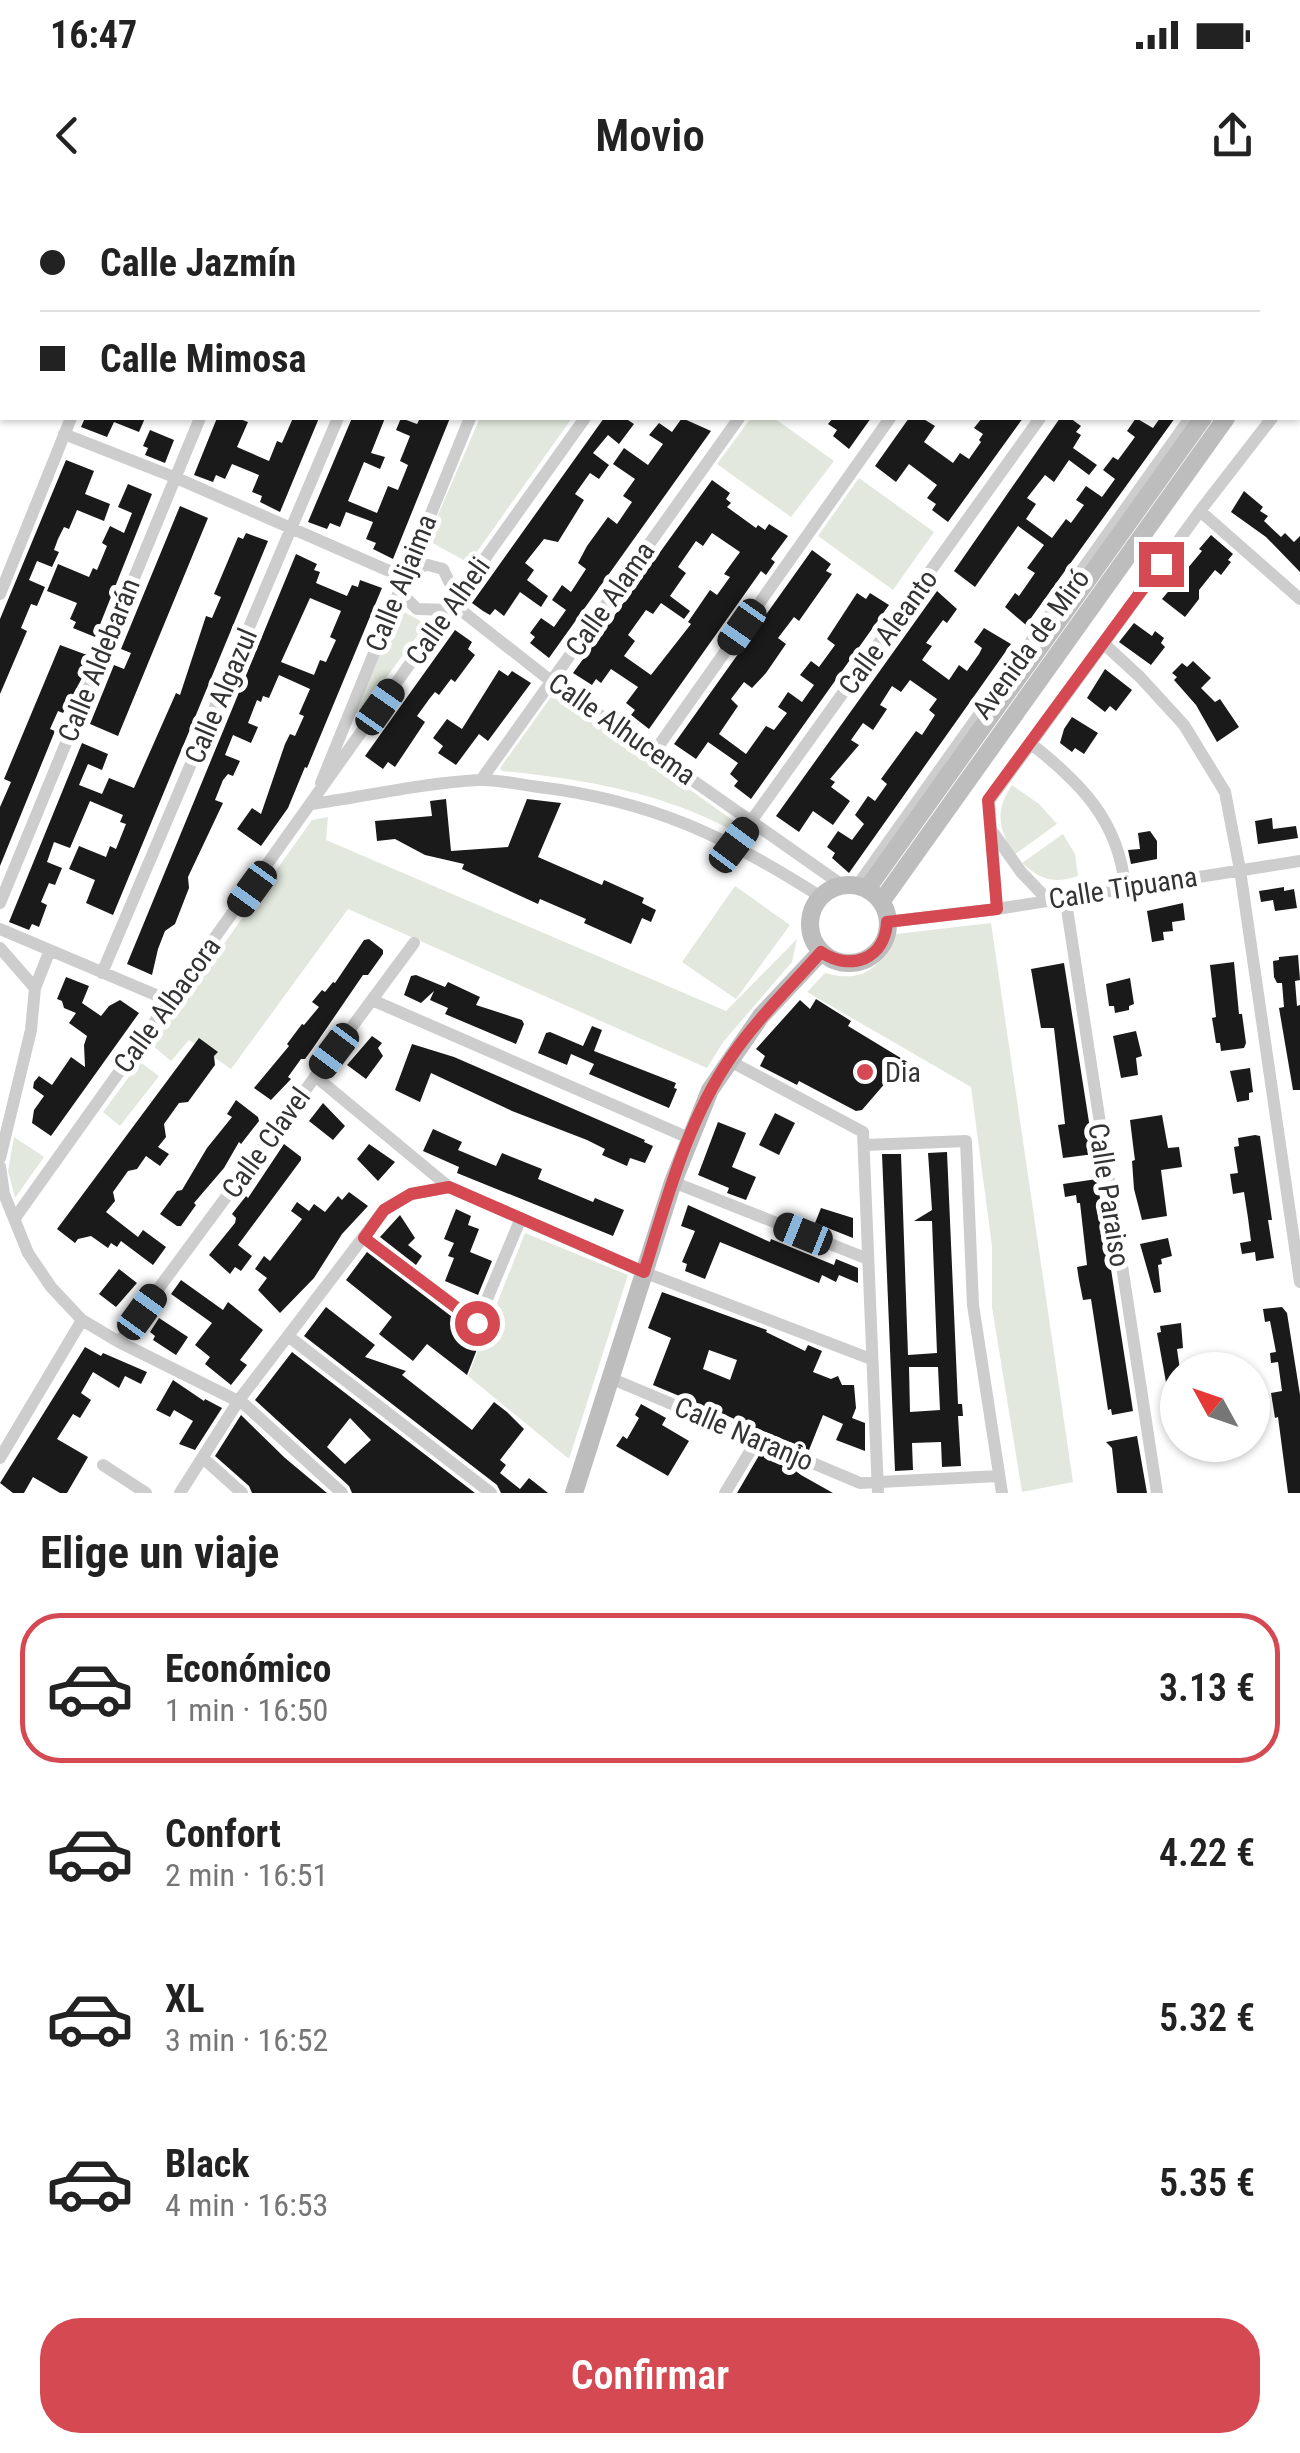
<!DOCTYPE html>
<html lang="es">
<meta charset="utf-8">
<style>
body{margin:0;font-family:"Roboto Condensed",sans-serif;background:#f2f2f2;color:#222;height:100vh;display:flex;flex-direction:column;font-size:38px;white-space:nowrap}
*{box-sizing:border-box;margin:0}
p{font-size:32px;color:#767676}
.icon{flex:none;width:55px;height:55px;fill:none;stroke:currentColor;stroke-width:2;stroke-linecap:round;stroke-linejoin:round}
.map{position:relative;height:1293px;overflow:hidden}
.sheet{display:flex;flex-direction:column;background:#fff;flex:1}
.sheet>*{flex:none}
.hud{position:absolute;left:0px;top:0px;width:1300px;height:220px;box-shadow:0 2px 8px #0004;display:grid;align-content:center;height:220px;padding:0 40px;background:#fff}
.needle{width:65px;rotate:310deg}
.tools{position:absolute;left:1160px;top:1152px;display:grid;gap:20px}
.tools a{display:grid;place-items:center;width:110px;height:110px;border-radius:50%;background:#fff;box-shadow:0 2px 8px #0004;font-size:50px}
.end{position:absolute;width:45px;height:45px;margin:-22px;border:12px solid #d54952;background:#fff;box-shadow:0 0 0 5px #fff}
.from{border-radius:50%}
.car{position:absolute;width:30px;height:60px;margin:-30px -15px;border-radius:12px;box-shadow:0 0 8px 2px #0007;background:linear-gradient(#222 24%,#8ab4d8 0 40%,#222 0 76%,#8ab4d8 0 86%,#222 0)}
.hud b{display:flex;align-items:center;gap:35px;height:95px;font-size:38px}
.hud b+b{border-top:2px solid #e0e0e0}
.hud i{width:25px;height:25px;background:#222}
ul{padding:0;list-style:none}
li{display:flex;align-items:center;gap:30px;height:150px;margin:0 20px 15px;padding:0 20px;border:5px solid transparent;border-radius:40px}
li div{flex:1}
li b{display:block;font-size:38px}
li em{font-style:normal;font-weight:600}
li.current{border-color:#d54952}
li>.icon{width:90px;height:90px;stroke-width:1.5}
h2{padding:0 40px;font-size:45px;line-height:120px}
.button{display:flex;gap:20px;margin-top:auto;padding:20px 40px}
.button a{flex:1;height:115px;border-radius:40px;background:#d54952;color:#fff;font-size:40px;font-weight:600;line-height:115px;text-align:center}
.status{display:flex;justify-content:space-between;align-items:center;height:70px;padding:0 50px;background:#fff;direction:ltr}
.status svg{height:28px;fill:currentColor}
header{display:flex;justify-content:space-between;align-items:center;height:130px;padding:0 40px;background:#fff;font-size:45px;font-weight:600}
.map>svg:first-child{display:block}
</style>
<div class="status"><b>16:47</b><svg viewBox="0 0 49 12"><path d="M0 12V9h3v3zM5 12V6h3v6zM10 12V3h3v9zM15 12V0h3v12zM26 1h20v11H26zM47 4h2v5h-2z"/></svg></div>
<header><svg class="icon" aria-label="back" viewBox="0 0 24 24"><path d="M15 5l-7 7 7 7"/></svg>Movio<svg class="icon" aria-label="share" viewBox="0 0 24 24"><path d="M12 15V3M7 8l5-5 5 5M5 13v7h14v-7"/></svg></header>
<div class="map">
<svg width="1300" height="1293" viewBox="0 0 1300 1293">
<rect width="100%" height="100%" fill="#fff"/>
<path fill="#e2e8dd" d="M480 218H572L469 363 427 340Z
M751 218H774L834 261 791 317 717 264Z
M859 278 934 332 893 390 818 336Z
M399 409 426 424 359 514 355 513Z
M554 493 738 624 733 631C662 592 581 579 502 571L500 568Z
M1012 585 1039 604 1057 624 1014 655C999 628 994 612 1012 585Z
M328 617 326 640 726 811 797 739 792 762 724 841 707 868 348 709 231 869 189 840 171 861 152 845 312 620Z
M1063 634 1075 654 1078 676C1054 684 1041 680 1022 663Z
M735 686 790 725 736 799 682 762Z
M991 723 1073 1282 1022 1292 992 1107V1046L971 887 807 792 825 773C865 784 880 767 896 734Z
M140 862 159 876 120 926 103 912Z
M14 937 44 957 15 998 8 971Z
M525 1033 628 1075 569 1259 468 1176Z"/>
<path fill="#1a1a1a" fill-rule="evenodd" d="M85 218H145L139 232 114 222 107 237 81 227Z
M217 218H237L248 222 237 247 269 261 277 241 282 243 293 218H319L280 312 260 302 262 296 252 292 259 275 232 264 225 279 216 275 213 282 194 275Z
M352 218H385L371 253 385 257 380 269 364 262 348 301 377 313 388 286 398 290 408 265 400 261 410 236 396 230 401 218 417 224 420 218H450L393 359 373 349 376 343 366 339 373 322 346 312 340 327 330 323 327 329 308 322Z
M604 218H625L634 224 619 244 608 235 593 253 609 265 599 279 590 273 575 294 584 300 558 342 544 339 525 363 534 370 527 380 548 396 541 407 520 392 504 416 495 409 490 415 483 411 472 403Z
M682 218 711 231 549 458 530 443 535 437 530 433 541 418 554 427 566 410 552 400 562 385 571 392 586 369 578 363 587 346 608 317 617 324 632 302 623 296 635 279 613 264 624 248 648 265 663 244 649 235 659 223 672 232Z
M833 218H871L849 249 833 236 837 230 828 224Z
M909 218H922L935 226 924 242 953 263 960 253 969 259 981 242 979 240 983 234 974 228 982 218H1023L948 322 932 310 936 304 927 298 937 285 909 264 896 282 875 266Z
M1060 218H1070L1081 226 1076 232 1081 235 1073 248 1097 265 1089 275 1069 260 1054 282 1045 275 1027 298 1036 304 1026 319 1052 338 1066 319 1071 323 1084 305 1076 300 1086 286 1102 297 1115 279 1103 270 1113 257 1118 260 1135 237 1127 231 1136 218 1153 228 1160 218H1175L1026 425 1005 407 1015 393 1019 396 1035 373 1027 368 1044 345 1018 326 975 387 954 371Z
M150 230 174 240 165 263 145 255 148 248 143 246Z
M66 260 94 271 85 294 110 304 104 321 77 310 69 329 64 327 58 339 54 350 59 352 52 367 37 361 29 380 45 387 37 406 31 404 21 428 27 431 0 494V419Z
M712 280 730 293 726 299 731 303 727 307 756 328 758 325 765 330 769 324 788 336 771 359 775 362 766 375 761 371 649 529 631 515 635 510 626 503 638 487 611 469 601 483 596 479 592 485 573 473ZM712 333 740 352 724 374 730 377 717 395 710 390 688 422 691 424 651 475 624 456 635 441 628 435 646 410 653 414 661 403 684 419 690 411 670 396 686 373 678 367 696 341 703 346Z
M128 284 152 294 95 437 73 428 76 422 70 419 77 403 47 391 58 364 89 377 93 368 97 370 107 346 102 343 110 326 124 333 132 313 118 307Z
M1244 291 1263 307 1260 311 1268 316 1264 321 1281 337 1285 333 1294 342 1300 336V372L1266 337 1231 312Z
M180 306 208 318 118 536 90 524 114 465 124 469 131 453 121 449Z
M246 333 268 341 113 715 86 703 95 680 69 669 79 646 106 657 110 646 116 649 126 624 120 622 123 615 90 601 70 648 54 642 47 662 62 668 55 685 49 683 41 702 47 705 39 727 32 724 29 730 9 722 82 543 108 554 102 570 88 564 79 585 102 594 109 578 134 588 176 493 180 495 206 416 212 418 221 397 214 394 238 337 243 339Z
M1211 335 1233 354 1228 360 1231 362 1221 375 1215 370 1199 390V399L1185 417 1162 399 1202 351 1199 349Z
M812 350 831 364 826 371 832 374 799 421 794 417 778 438 786 444 766 473 752 488 744 482 731 499 738 506 719 534 746 554 766 526 774 530 787 513 778 507 788 492 802 502 814 485 800 475 811 461 819 467 835 445 827 439 857 393 866 399 870 393 889 405 751 599 734 586 738 581 730 574 738 563 708 542 696 559 674 544Z
M296 354 317 364 314 370 320 372 316 383 347 396 352 385 358 387 360 380 382 388 307 568 305 567 288 608 261 646 237 629 252 608 261 614 285 544 290 534 295 536 304 516 299 514 310 489 279 475 269 498 263 496 261 502 257 500 248 523 258 527 251 543 233 535 225 555 240 561 233 576 228 574 223 580 215 600 223 603 188 677 189 688 175 724 165 731 158 749 152 775 127 764ZM310 398 341 411 330 437 336 440 326 462 320 460 314 475 281 462Z
M937 391 957 409 947 423 943 420 926 443 932 446 922 460 949 480 959 465 967 471 979 454 982 448 974 442 984 428 1011 444 849 673 832 658 835 653 827 647 838 631 852 640 864 624 855 615 868 596 875 601 887 584 881 579 916 531 922 535 935 515 929 510 937 499 910 480 901 492 892 486 880 505 887 509 873 530 863 523 851 540 859 545 830 579 835 582 831 587 850 601 833 625 813 611 799 632 776 616Z
M1134 423 1152 436 1155 431 1164 438 1161 443 1165 447 1151 465 1119 442Z
M455 430 472 442 468 449 475 455 455 482 451 479 439 495 435 492 430 498 417 516 425 522 395 567 388 562 383 569 365 556Z
M60 445 87 455 79 476 82 478 63 513 58 511 50 529 55 531 0 666V607L11 582 4 579Z
M1193 461 1211 478 1201 488 1215 502 1220 499 1239 527 1217 542 1196 505 1174 480 1177 477 1172 473 1182 463 1187 467Z
M1105 469 1132 490 1116 511 1110 506 1105 512 1087 498Z
M499 470 508 476 512 471 531 483 488 541 479 534 456 565 438 553 443 546 433 538 447 519 462 529Z
M1072 517 1098 533 1084 554 1075 548 1072 552 1060 543 1064 529Z
M446 599 451 651 508 647 527 599 561 603 538 657 602 685 604 680 644 698 642 703 656 710 651 722 642 718 631 744 584 723 586 719 540 699 538 704 462 669 464 664 425 655 395 639 377 641 375 621 432 616 430 601Z
M1272 618 1273 629 1296 626 1298 638 1258 644 1255 621Z
M1150 631 1157 641V659L1131 664 1128 650 1140 649 1138 633Z
M1284 687V691L1294 689 1297 708 1275 711 1273 700 1261 702 1259 691Z
M1183 703 1185 720 1172 722 1173 731 1163 732 1164 740 1152 742 1147 711Z
M369 739 383 750V754L368 775H363L313 848 305 859H301L288 877 291 879 271 900 254 888 289 846 287 844 302 824 304 825 319 807 312 802 322 790 325 792 333 782 335 783 364 740Z
M1298 755 1300 780 1295 781 1297 806 1300 805V890H1293L1279 808 1284 807 1282 783H1277L1274 777 1273 761 1279 760V757Z
M1234 762 1239 814H1242L1246 843 1244 848 1221 851 1220 843H1216L1212 818 1216 817 1210 765Z
M1064 763 1094 954 1063 958 1058 925 1065 924 1054 828H1041L1031 769Z
M416 775 445 787 448 782 480 797 476 805 522 820 524 824 516 844 445 814 448 808 430 800 434 791 421 803 404 795 411 776Z
M66 777 89 786 82 803 101 816 109 806 120 800 139 813 51 936 32 923 34 910 44 896 33 888 34 882 39 876 52 885 71 857 85 867 84 845 87 836 69 823 76 813 64 808 62 801 57 799Z
M1130 778 1134 804 1129 806V810L1115 813 1114 806H1109L1106 784Z
M816 799 851 821 848 826 909 863 891 884 887 881 862 910 856 911 799 881 797 885 760 866 765 856 756 849 800 800 810 809Z
M592 826 602 830 594 851 676 883 674 888 677 889 669 908 589 874 594 864 571 854 567 865 538 853 546 833 550 832 583 846Z
M1136 831 1142 856 1136 858 1138 875 1121 878 1113 836Z
M372 836 382 843 378 848 383 856 366 879 347 865Z
M199 838 218 852 214 856 215 865 188 902 179 903 164 924 166 937 158 947 169 954 160 966 146 956 137 969 128 971 113 992 115 1001 106 1012 138 1037 143 1030 166 1047 153 1065 121 1041 117 1047 111 1043 108 1048 91 1036 78 1039 75 1043 57 1029Z
M412 844 454 857 645 940 644 942 653 946 645 963 630 958 627 966 602 955 605 949 587 940 512 911 431 873 420 902 395 890Z
M1250 868 1253 892 1249 893V900L1237 902 1230 871Z
M236 900 258 917 259 921 241 944 239 942 224 968 194 1003 196 1005 181 1026H177L160 1014 177 991 182 990 207 948 232 917 227 914Z
M323 903 345 926 333 940 309 921Z
M775 913 795 923 779 955 759 945Z
M1162 915 1168 948 1179 947 1182 967 1161 970 1167 1016 1142 1020 1134 989 1132 961 1135 960 1134 953 1130 920Z
M718 922 746 933 732 967 756 977 746 1000 727 993 729 988 698 975Z
M433 929 462 942 458 950 496 966 502 953 542 969 538 979 593 1002 595 998 624 1010 613 1036 457 973 459 967 423 951Z
M1255 935 1260 936 1272 1020H1268L1274 1058 1256 1061 1255 1052 1242 1054 1240 1043 1251 1041 1248 1018 1244 992 1233 994 1230 974 1238 973 1234 947 1239 946 1238 938Z
M284 944 301 957V960L238 1045 252 1056 241 1071 235 1067 230 1074 209 1055 235 1023 236 1018 232 1014 246 996 248 998Z
M369 944 395 962 378 981 357 959Z
M947 952 958 1204H962L963 1216H958L961 1266 942 1267 941 1242 912 1243 913 1270 895 1271 882 954H901L908 1155 937 1153 932 1021H914L932 1010 928 953ZM909 1167H938L940 1210 910 1212Z
M1097 979 1133 1211 1112 1215 1111 1209 1108 1210 1091 1099 1083 1100 1079 1080 1077 1067 1087 1065 1080 1003H1077L1076 995 1065 997 1063 984Z
M349 992 368 1006 342 1034 314 1078 280 1113 258 1090 267 1078 255 1069 264 1056 270 1061 302 1019 291 1011 297 1002 309 1011 314 1004 325 1012 338 996 342 1000Z
M688 1005 770 1042 771 1039 834 1065 836 1059 858 1068V1083L839 1075 836 1082 822 1075 819 1083 720 1042 705 1079 685 1071 687 1064 682 1062 695 1031 681 1026Z
M821 1008 853 1018V1038L815 1023Z
M456 1009 471 1016 468 1025 479 1029 470 1052 492 1061 478 1095 445 1081 454 1058 448 1056 454 1043 444 1039Z
M400 1015 415 1038 408 1045 422 1056 416 1065 380 1037Z
M1168 1038 1172 1056 1161 1059 1162 1064 1158 1065 1161 1092 1154 1093 1140 1044Z
M367 1052 481 1139 467 1175 427 1144 413 1161 379 1134 392 1117 346 1080Z
M119 1069 137 1083 116 1107 99 1094Z
M181 1080 223 1110 228 1102 263 1130 240 1160 247 1165 231 1185 205 1164 210 1157 195 1145 212 1123 171 1094Z
M662 1092 767 1130 766 1132 805 1151 808 1145 822 1151 813 1172 831 1179 838 1176 842 1185H854L856 1208 852 1218 865 1223V1251L836 1240 843 1224 823 1215 809 1250 653 1185 671 1138 648 1128ZM709 1150 737 1160 730 1180 703 1169Z
M326 1107 375 1145 365 1157 406 1171 402 1175 472 1230 494 1202 507 1212 524 1229 500 1260 506 1265 500 1273 520 1289 529 1278 548 1293H501L497 1285 304 1136Z
M1282 1107 1287 1113 1300 1195V1293H1288L1278 1217 1275 1218 1271 1193 1282 1191 1278 1162 1271 1163 1270 1153 1276 1152 1270 1121 1265 1122 1263 1109Z
M159 1118 188 1137 176 1155 153 1140 155 1136 150 1132Z
M1181 1123 1183 1148 1177 1149 1180 1170H1178V1214L1172 1215 1157 1133 1161 1132 1160 1126Z
M85 1147 101 1156 103 1153 147 1172 141 1184 125 1176 119 1188 93 1172 81 1193 91 1200 80 1218 73 1214 57 1239 88 1257 67 1293H60L33 1277 24 1293H13L0 1283Z
M292 1152 475 1293H352L349 1286 255 1200ZM350 1218 371 1240 345 1264 327 1247Z
M173 1180 204 1201 205 1199 222 1208 195 1250 179 1244 193 1221 174 1210 170 1217 156 1210Z
M641 1204 666 1218 662 1225 689 1241 668 1276 616 1246 623 1236 627 1239 639 1218 635 1215Z
M241 1215 285 1258 327 1293H252L249 1286 215 1256Z
M1137 1236 1147 1293H1117L1112 1248 1106 1242Z
M761 1252 788 1264 801 1275 833 1293H737Z"/>
<g fill="none" stroke-linecap="round" stroke-linejoin="round">
<path stroke="#cdcdcd" stroke-width="12" d="M636 0 642 2
M937 0 941 2
M1148 0 1152 2
M159 2 160 0
M290 2 291 0
M425 2 426 0
M560 2 561 0
M738 2 740 0
M892 2 893 0
M1298 62 1300 59
M1298 185 1300 181
M64 234 174 277 403 377
M1200 311 1300 399
M406 370 428 365 443 369 457 398
M402 381 406 398 417 409 448 410
M0 394 71 218
M453 404 551 481 842 685
M1103 443 1140 477 1184 525 1225 592 1240 670 1300 1082
M1030 543C1080 582 1119 621 1125 687
M655 551 890 218
M481 580 739 218
M321 583 470 218
M312 604C367 596 424 583 479 580 498 579 520 585 539 587 652 601 726 636 821 697
M992 631 1021 672 1047 699
M734 645 1040 218
M857 686 1190 218
M1065 696 1157 1293
M0 703 200 218
M997 709 989 601 1200 311 1272 218
M887 722 997 709 1300 661
M0 729 170 801
M0 748 35 788
M102 773 338 218
M372 800 689 938
M728 860 863 932 878 1293
M315 876 449 987
M865 945 966 941 973 1105 1002 1293
M0 958 31 830 35 788 50 750
M0 966 4 994 28 1053 51 1087 82 1120 119 1142 244 1204 342 1293
M673 982 868 1059
M15 1018 585 218
M364 1038 477 1123 521 1018
M288 1136 491 1293
M119 1142 414 743
M610 1178 860 1283 999 1276
M0 1258 82 1120
M203 1258 242 1293
M103 1265 146 1293
M180 1293 239 1200 384 1010 411 994 449 987 643 1072 871 1159
M725 1293 758 1238"/>
<path stroke="#bdbdbd" stroke-width="18" d="M1298 86 1300 82
M1298 118 1300 114
M810 724a39 39 0 1 1 78 0a39 39 0 1 1-78 0Z
M867 689 1203 218
M881 702 1226 218
M574 1293 673 982 710 890 761 816 821 752"/>
</g>
<g fill="none" stroke-linecap="round" stroke-linejoin="round">
<path stroke="#d54952" stroke-width="12" d="M477 1123 364 1038 384 1010 411 994 449 987 644 1072C667 999 687 921 731 857 757 819 790 787 821 752 851 772 885 759 887 722L997 709 988 600 1161 364"/>
</g>
<circle fill="#d54952" stroke="#fff" stroke-width="4" cx="865" cy="872" r="10"/>
<g text-anchor="middle" dominant-baseline="central" stroke-width="10" stroke-linejoin="round" paint-order="stroke">
<g font-size="28" fill="#333" stroke="#fff">
<text transform="translate(401 383) rotate(-68)">Calle Aljaima</text>
<text transform="translate(610 399) rotate(-55)">Calle Alama</text>
<text transform="translate(448 411) rotate(-55)">Calle Alheli</text>
<text transform="translate(888 432) rotate(-54)">Calle Aleanto</text>
<text transform="translate(1031 444) rotate(-54)">Avenida de Miró</text>
<text transform="translate(99 460) rotate(-68)">Calle Aldebarán</text>
<text transform="translate(221 496) rotate(-67)">Calle Algazul</text>
<text transform="translate(622 529) rotate(35)">Calle Alhucema</text>
<text transform="translate(1123 688) rotate(-9)">Calle Tipuana</text>
<text transform="translate(167 805) rotate(-54)">Calle Albacora</text>
<text transform="translate(266 943) rotate(-54)">Calle Clavel</text>
<text transform="translate(1109 995) rotate(81)">Calle Paraiso</text>
<text transform="translate(744 1234) rotate(23)">Calle Naranjo</text>
</g>
<g font-size="28" fill="#333" stroke="#fff" text-anchor="start">
<text x="885" y="872">Dia</text>
</g>
</g>
</svg>
<div class="tools">
<a><svg class="needle" viewBox="-14 -14 28 28"><path d="M0-13l5 13h-10z" fill="#e53935"/><path d="M0 13l5-13h-10z" fill="#767676"/></svg></a>
</div>
<i class="end from" style="left:477px;top:1123px"></i>
<i class="end" style="left:1161px;top:364px"></i>
<i class="car" style="left:742px;top:427px;rotate:215deg"></i>
<i class="car" style="left:380px;top:507px;rotate:35deg"></i>
<i class="car" style="left:734px;top:645px;rotate:37deg"></i>
<i class="car" style="left:252px;top:689px;rotate:216deg"></i>
<i class="car" style="left:334px;top:851px;rotate:217deg"></i>
<i class="car" style="left:803px;top:1034px;rotate:292deg"></i>
<i class="car" style="left:142px;top:1112px;rotate:36deg"></i>
<div class="hud">
<b><i class="from"></i>Calle Jazmín</b>
<b><i></i>Calle Mimosa</b>
</div>
</div>
<section class="sheet">
<h2>Elige un viaje</h2>
<ul>
<li class="current"><svg class="icon" aria-label="car" viewBox="0 0 24 24"><path d="M5 17H2v-5l4-1 3-4h7l3 4 3 1v5h-3M9 17h6M6 11h13"/><circle cx="7" cy="17" r="2"/><circle cx="17" cy="17" r="2"/></svg><div><b>Económico</b><p>1 min · 16:50</p></div><em>3.13 €</em></li>
<li><svg class="icon" aria-label="car" viewBox="0 0 24 24"><path d="M5 17H2v-5l4-1 3-4h7l3 4 3 1v5h-3M9 17h6M6 11h13"/><circle cx="7" cy="17" r="2"/><circle cx="17" cy="17" r="2"/></svg><div><b>Confort</b><p>2 min · 16:51</p></div><em>4.22 €</em></li>
<li><svg class="icon" aria-label="car" viewBox="0 0 24 24"><path d="M5 17H2v-5l4-1 3-4h7l3 4 3 1v5h-3M9 17h6M6 11h13"/><circle cx="7" cy="17" r="2"/><circle cx="17" cy="17" r="2"/></svg><div><b>XL</b><p>3 min · 16:52</p></div><em>5.32 €</em></li>
<li><svg class="icon" aria-label="car" viewBox="0 0 24 24"><path d="M5 17H2v-5l4-1 3-4h7l3 4 3 1v5h-3M9 17h6M6 11h13"/><circle cx="7" cy="17" r="2"/><circle cx="17" cy="17" r="2"/></svg><div><b>Black</b><p>4 min · 16:53</p></div><em>5.35 €</em></li>
</ul>
<div class="button"><a>Confirmar</a></div>
</section>
